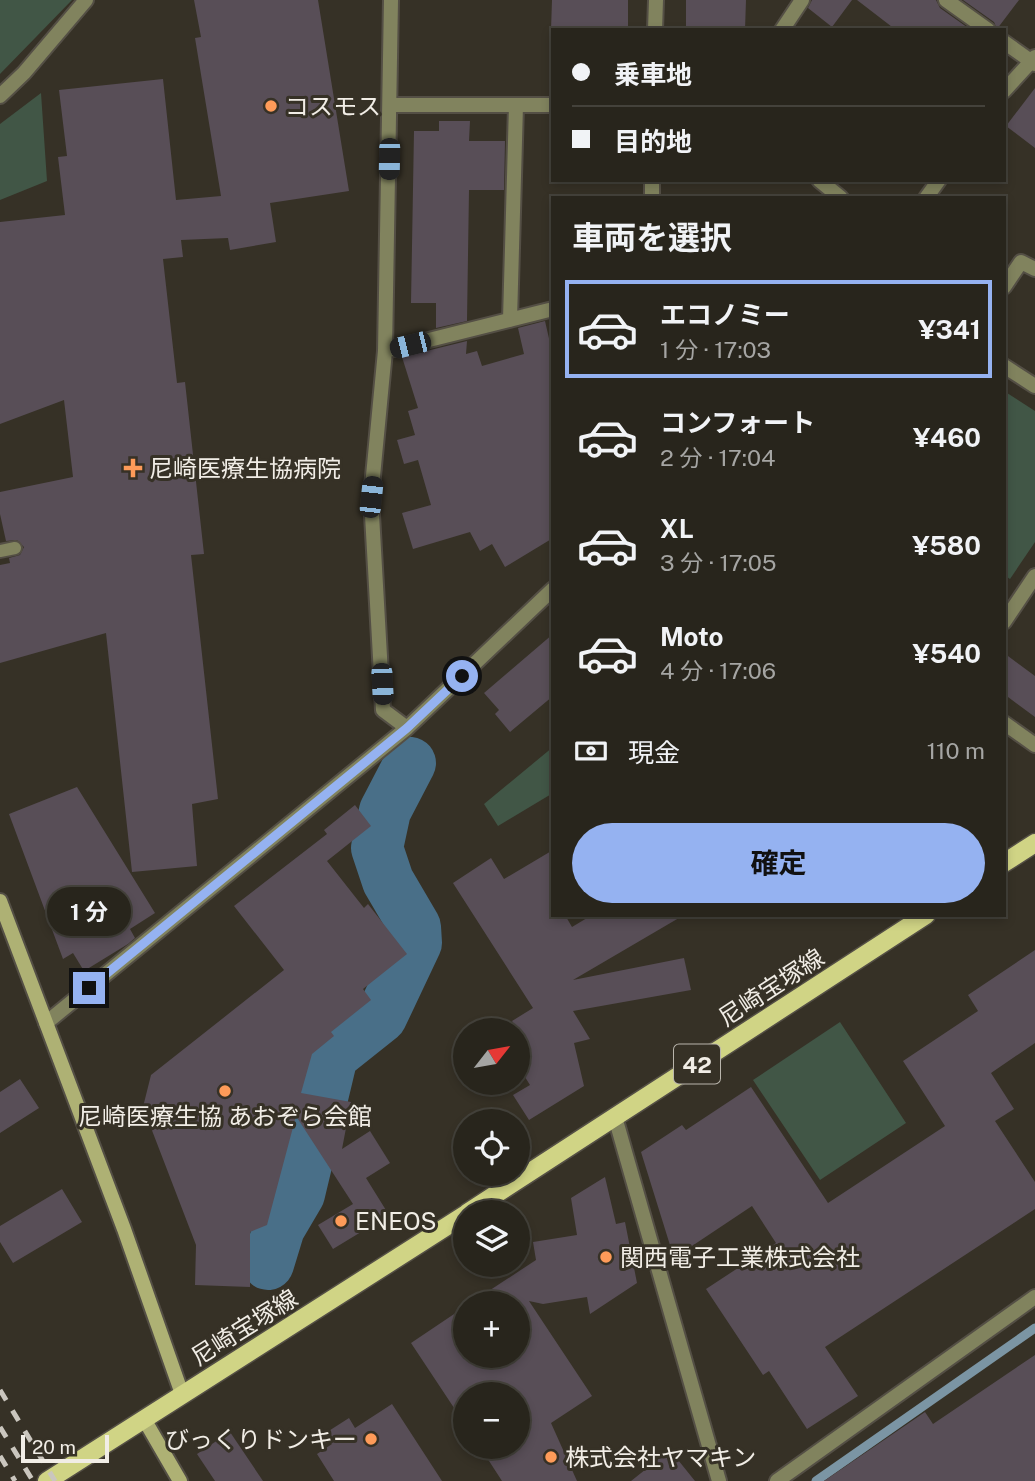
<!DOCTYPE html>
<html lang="ja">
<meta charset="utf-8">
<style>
body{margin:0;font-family:"Public Sans","Noto Sans JP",sans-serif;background:#302d25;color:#f1f3f6;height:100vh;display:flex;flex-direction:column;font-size:26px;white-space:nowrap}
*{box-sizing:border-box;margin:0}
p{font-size:23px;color:#a5a5a3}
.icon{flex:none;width:38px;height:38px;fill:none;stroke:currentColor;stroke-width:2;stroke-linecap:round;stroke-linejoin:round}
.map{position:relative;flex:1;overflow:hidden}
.panel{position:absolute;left:551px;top:196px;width:455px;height:721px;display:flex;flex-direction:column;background:#28251c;border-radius:0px;box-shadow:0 4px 10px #0003,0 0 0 2px #44423b}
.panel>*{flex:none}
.guide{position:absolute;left:551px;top:28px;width:455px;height:154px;border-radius:0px;box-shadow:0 4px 10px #0003,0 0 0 2px #44423b;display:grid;align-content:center;height:154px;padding:0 21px;background:#28251c}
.needle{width:46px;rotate:59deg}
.tools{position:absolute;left:453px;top:1018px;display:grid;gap:14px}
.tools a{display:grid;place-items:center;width:77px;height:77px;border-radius:50%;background:#28251c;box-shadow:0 4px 10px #0003,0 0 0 2px #44423b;font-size:35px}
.scale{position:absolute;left:21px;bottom:18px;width:88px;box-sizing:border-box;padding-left:7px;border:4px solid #f1ede6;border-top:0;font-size:19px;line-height:24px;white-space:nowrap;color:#f1ede6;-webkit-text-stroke:5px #363126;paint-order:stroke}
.end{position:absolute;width:32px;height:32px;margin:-16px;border:9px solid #95b2f1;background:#111;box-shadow:0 0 0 4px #111}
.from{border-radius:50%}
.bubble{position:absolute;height:49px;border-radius:24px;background:#28251c;box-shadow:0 4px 10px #0003,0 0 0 2px #44423b;font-size:23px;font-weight:700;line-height:49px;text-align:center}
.car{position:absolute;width:21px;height:42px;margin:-21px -10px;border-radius:9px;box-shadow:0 0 5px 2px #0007;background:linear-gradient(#222 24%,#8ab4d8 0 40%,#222 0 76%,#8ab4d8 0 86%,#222 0)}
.guide b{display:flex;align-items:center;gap:24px;height:66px;font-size:26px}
.guide b+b{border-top:2px solid #44423b}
.guide i{width:18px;height:18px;background:#f1f3f6}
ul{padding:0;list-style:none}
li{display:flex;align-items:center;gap:21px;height:98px;margin:0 14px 10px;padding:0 7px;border:4px solid transparent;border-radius:0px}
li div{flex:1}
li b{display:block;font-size:26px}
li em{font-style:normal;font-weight:700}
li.selected{border-color:#95b2f1}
li>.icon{width:63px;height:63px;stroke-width:1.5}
h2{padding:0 21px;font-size:32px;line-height:84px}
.pay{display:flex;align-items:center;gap:18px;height:77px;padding:0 21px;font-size:26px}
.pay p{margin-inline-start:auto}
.button{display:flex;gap:14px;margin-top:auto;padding:14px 21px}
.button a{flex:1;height:80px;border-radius:42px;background:#95b2f1;color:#111;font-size:28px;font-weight:700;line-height:80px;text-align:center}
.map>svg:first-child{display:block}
</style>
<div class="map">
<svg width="1035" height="1481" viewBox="0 0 1035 1481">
<rect width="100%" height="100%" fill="#363126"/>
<path fill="#415646" d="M0 0H72L0 74Z
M41 93 47 181 0 200V124Z
M1004 391 1035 411V542L1010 579 1004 575Z
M553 747V793L498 826 484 804Z
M840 1022 906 1123 820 1180 753 1080Z"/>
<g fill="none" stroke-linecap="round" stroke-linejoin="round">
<path stroke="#7b95a4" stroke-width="9" d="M816 1481 1035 1328"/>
<path stroke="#496f88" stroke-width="52" d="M268 1264 279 1228 299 1194 332 1056 381 1017 416 943 415 927 388 881 377 848 385 811 410 763"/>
</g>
<path fill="#584e57" d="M194 0H318L349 191 270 203 276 242 230 250 228 238 181 240 183 257 163 259 177 383 185 382 204 554 191 555 218 799 192 804 197 866 132 872 106 633 0 663V565L10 563 9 558 20 555 24 547 17 540 6 541 0 514V492L73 477 64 400 0 424V222L65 215 58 157 67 156 59 90 163 79 176 200 221 196 195 38 201 37Z
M552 0H628V30H551Z
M686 0H746L745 30H686Z
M812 0H852L832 27 808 8Z
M857 0H936L940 8 971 30H896Z
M963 0H1019L997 29 994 22Z
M1035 88V148L1006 126Z
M439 121H470L469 141H505L504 190H469L467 321 436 328V303H411L414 131H439Z
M545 321 553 356V538L505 567 492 544 480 551 470 532 413 549 402 513 431 505 418 460 404 464 397 440 415 435 408 411 418 408 402 357 467 341 466 354 477 351 482 366 524 354 518 328Z
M553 634V696L510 732 495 714 499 710 484 693Z
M1004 653 1035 676V717L1004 694Z
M77 787 155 913 130 929 135 938 128 944 84 971 73 953 63 959 9 814Z
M355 805 371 826 327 861 364 908 368 904 407 954 363 989 371 1000 331 1032 334 1036 312 1054 301 1093 351 1102 342 1149 370 1131 390 1163 366 1178 389 1215 333 1249 318 1225 353 1204 296 1116 267 1225 250 1232V1287L195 1285 196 1245 143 1107 151 1075 284 970 234 906 327 834 324 830Z
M553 850V915H565L572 927 592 915H684L573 980 684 958 691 990 573 1011 590 1039 574 1043 584 1086 529 1120 513 1095 530 1085 518 1066V1056L530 1049 512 1021 533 1008 453 883 491 858 504 879Z
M1035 950V1043L991 1073 1014 1109 995 1121 1035 1182V1209L825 1347 858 1396 807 1429 769 1371 763 1375 706 1289 776 1243 752 1206 674 1258 641 1152 682 1125 686 1130 751 1087 828 1203 945 1126 903 1061 978 1011 968 995Z
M20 1079 39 1108 0 1133V1092Z
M605 1177 616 1224 625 1222 637 1283 590 1314 587 1297 543 1304 529 1301 592 1396 551 1423 577 1481H502L480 1447H518V1395H466V1426L411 1343 466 1306V1356H518V1304H469L536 1260 533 1242 577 1235 571 1198Z
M62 1189 82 1222 13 1263 0 1242V1226Z
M1035 1355V1481H824L925 1412 933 1424Z
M392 1404 442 1481H334L317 1454 332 1444 324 1434 349 1418 355 1428Z
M230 1432 263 1481H215L197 1454Z
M670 1450 695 1481H631Z"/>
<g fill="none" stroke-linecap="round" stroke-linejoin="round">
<defs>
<path id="lane" d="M0 551 15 548"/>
<path id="street" d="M391 0 385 351 371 497 383 710 407 728
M946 0 988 30
M655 30 656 0
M782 30 802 0
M1004 42 1035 64
M1004 91 1035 57
M0 96 24 73 86 0
M390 105H553
M652 180V198
M819 180 841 198
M926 198 939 180
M1004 287 1021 262 1035 269
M510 320 516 105
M385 351 553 309
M1004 366 1035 386
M1004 622 1035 576
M1004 723 1035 745
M46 1023 407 728 553 589
M615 1117 719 1481
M777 1481 1035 1297"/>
<path id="secondary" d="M0 901 124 1229 182 1394
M144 1419 180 1481"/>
<path id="primary" d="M1004 863 1035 843
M467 1213 926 915
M47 1481 466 1214"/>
</defs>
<use href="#lane" stroke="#544f45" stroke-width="16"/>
<use href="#street" stroke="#544f45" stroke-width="18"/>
<use href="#secondary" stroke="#544f45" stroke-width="18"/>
<use href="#primary" stroke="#544f45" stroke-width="21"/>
<use href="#lane" stroke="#81835e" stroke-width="12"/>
<use href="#street" stroke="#81835e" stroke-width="14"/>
<use href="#secondary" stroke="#aeb174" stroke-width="14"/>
<use href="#primary" stroke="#d0d485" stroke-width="18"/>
<path stroke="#cac6be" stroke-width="5" stroke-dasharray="12 12" stroke-linecap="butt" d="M0 1390 55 1481
M0 1427 33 1481
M0 1456 15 1481"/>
</g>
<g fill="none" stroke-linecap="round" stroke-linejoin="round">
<path stroke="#95b2f1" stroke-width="9" d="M89 988 407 728 462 676"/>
</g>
<g fill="#fe9b59" stroke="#363126" stroke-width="2.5">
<circle cx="271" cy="106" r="7"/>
<path d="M129.5 457.5h7v7h7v7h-7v7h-7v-7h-7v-7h7z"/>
<circle cx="225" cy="1091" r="7"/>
<circle cx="341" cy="1221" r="7"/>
<circle cx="606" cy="1257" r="7"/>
<circle cx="371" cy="1439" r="7"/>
<circle cx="551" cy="1457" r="7"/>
</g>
<g text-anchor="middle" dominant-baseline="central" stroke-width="6" stroke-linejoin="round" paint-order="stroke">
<rect fill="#363126" stroke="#b9b5ac" stroke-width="2" x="674" y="1044.5" width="46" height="39" rx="5"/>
<g font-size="23" font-weight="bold" fill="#f1ede6">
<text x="697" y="1064">42</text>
</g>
<g font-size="24" fill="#f1ede6" stroke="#363126" text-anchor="start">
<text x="285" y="106">コスモス</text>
<text x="149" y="468">尼崎医療生協病院</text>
<text x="225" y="1116" text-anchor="middle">尼崎医療生協 あおぞら会館</text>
<text x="355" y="1221">ENEOS</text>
<text x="620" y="1257">関西電子工業株式会社</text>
<text x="357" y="1439" text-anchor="end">びっくりドンキー</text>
<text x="565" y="1457">株式会社ヤマキン</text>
</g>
<g font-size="24" fill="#f1ede6" stroke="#363126">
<text transform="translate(771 987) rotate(-33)">尼崎宝塚線</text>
<text transform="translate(244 1327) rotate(-32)">尼崎宝塚線</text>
</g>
</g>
</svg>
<div class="tools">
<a><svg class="needle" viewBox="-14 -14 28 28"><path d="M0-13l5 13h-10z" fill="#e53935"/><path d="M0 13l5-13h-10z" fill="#a5a5a3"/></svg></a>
<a><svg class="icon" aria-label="locate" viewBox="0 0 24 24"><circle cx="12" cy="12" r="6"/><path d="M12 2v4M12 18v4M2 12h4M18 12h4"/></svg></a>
<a><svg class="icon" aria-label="layers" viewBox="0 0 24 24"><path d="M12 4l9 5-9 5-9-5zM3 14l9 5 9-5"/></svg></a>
<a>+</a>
<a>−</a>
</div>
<div class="scale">20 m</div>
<i class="end from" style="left:462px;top:676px"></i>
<i class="end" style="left:89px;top:988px"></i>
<div class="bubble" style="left:47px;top:887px;width:84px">1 分</div>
<i class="car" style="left:389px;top:159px;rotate:181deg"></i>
<i class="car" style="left:410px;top:345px;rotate:256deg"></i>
<i class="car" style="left:371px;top:497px;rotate:6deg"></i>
<i class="car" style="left:382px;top:684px;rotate:177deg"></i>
<div class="guide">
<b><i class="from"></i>乗車地</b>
<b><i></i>目的地</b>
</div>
<section class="panel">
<h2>車両を選択</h2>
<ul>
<li class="selected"><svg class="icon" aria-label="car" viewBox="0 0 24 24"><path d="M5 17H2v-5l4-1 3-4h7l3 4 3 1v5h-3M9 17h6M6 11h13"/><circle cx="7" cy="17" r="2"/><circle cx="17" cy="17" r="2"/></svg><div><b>エコノミー</b><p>1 分 · 17:03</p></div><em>¥341</em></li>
<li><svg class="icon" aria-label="car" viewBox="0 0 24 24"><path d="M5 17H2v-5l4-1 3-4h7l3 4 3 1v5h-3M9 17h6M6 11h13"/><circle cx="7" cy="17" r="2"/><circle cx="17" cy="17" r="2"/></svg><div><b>コンフォート</b><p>2 分 · 17:04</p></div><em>¥460</em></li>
<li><svg class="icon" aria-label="car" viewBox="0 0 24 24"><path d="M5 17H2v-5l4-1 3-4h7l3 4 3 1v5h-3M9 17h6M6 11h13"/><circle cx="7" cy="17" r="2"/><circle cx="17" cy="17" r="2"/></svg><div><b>XL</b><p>3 分 · 17:05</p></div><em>¥580</em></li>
<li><svg class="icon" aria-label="car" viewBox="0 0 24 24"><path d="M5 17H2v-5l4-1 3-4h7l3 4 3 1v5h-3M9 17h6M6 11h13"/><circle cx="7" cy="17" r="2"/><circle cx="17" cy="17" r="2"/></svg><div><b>Moto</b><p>4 分 · 17:06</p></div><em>¥540</em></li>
</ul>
<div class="pay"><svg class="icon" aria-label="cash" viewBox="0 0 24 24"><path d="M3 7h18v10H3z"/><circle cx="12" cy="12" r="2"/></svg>現金<p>110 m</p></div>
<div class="button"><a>確定</a></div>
</section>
</div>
